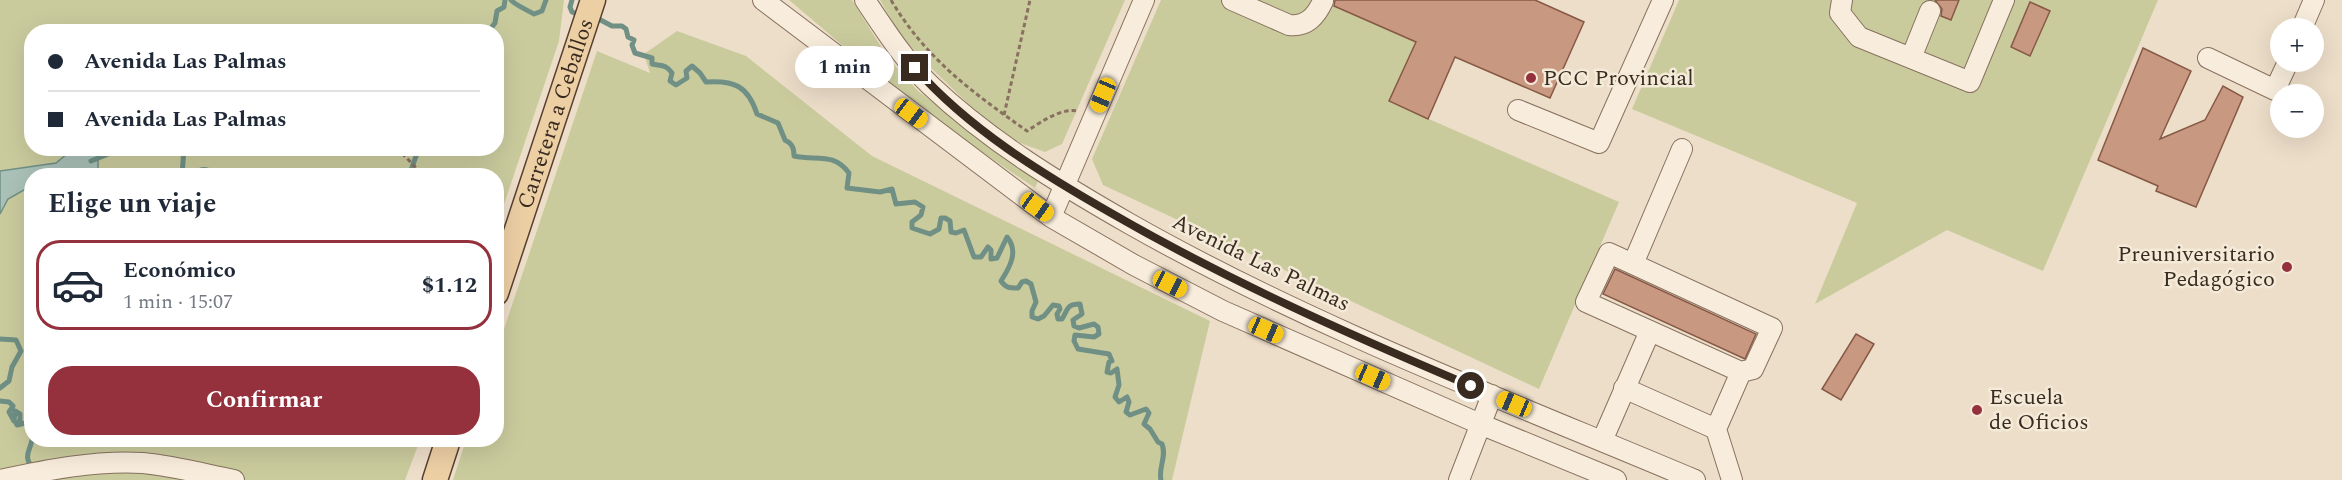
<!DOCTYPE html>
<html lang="es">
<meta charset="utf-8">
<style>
body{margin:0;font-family:Spectral,serif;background:#f2f2f3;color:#1f2937;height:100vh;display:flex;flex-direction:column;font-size:22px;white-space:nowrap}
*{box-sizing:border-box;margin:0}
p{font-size:20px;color:#747a83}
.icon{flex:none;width:33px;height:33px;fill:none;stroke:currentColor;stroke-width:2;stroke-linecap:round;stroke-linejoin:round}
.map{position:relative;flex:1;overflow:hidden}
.details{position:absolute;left:24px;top:168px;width:480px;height:279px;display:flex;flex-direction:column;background:#fff;border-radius:24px;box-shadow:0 6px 24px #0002}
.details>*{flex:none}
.hud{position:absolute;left:24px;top:24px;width:480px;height:132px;border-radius:24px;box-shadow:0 6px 24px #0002;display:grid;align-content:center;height:132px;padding:0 24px;background:#fff}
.buttons{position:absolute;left:2270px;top:18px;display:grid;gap:12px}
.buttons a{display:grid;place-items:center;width:54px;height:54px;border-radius:50%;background:#fff;box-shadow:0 6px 24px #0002;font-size:30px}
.end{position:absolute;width:27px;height:27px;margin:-14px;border:8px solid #3a2b21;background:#fff;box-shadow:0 0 0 3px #fff}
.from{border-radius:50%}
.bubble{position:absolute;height:42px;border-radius:21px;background:#fff;box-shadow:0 6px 24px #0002;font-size:20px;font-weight:700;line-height:42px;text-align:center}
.car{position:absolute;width:18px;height:36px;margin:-18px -9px;border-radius:8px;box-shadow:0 0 4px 2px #0007;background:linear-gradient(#f5c518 24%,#345 0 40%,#f5c518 0 76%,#345 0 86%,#f5c518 0)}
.hud b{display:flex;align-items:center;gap:21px;height:57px;font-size:22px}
.hud b+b{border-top:2px solid #e0e1e3}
.hud i{width:15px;height:15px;background:#1f2937}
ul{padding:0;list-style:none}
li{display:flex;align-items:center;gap:18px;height:90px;margin:0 12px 9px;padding:0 12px;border:3px solid transparent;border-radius:24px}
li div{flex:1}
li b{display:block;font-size:22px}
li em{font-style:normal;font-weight:700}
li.active{border-color:#94313c}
li>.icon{width:54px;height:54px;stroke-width:1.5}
h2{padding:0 24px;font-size:27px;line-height:72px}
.cta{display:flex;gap:12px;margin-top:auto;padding:12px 24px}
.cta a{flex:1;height:69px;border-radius:24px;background:#94313c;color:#fff;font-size:24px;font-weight:700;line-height:69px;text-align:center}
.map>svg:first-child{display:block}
</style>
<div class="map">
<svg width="2342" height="480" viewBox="0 0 2342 480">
<rect width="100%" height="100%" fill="#eddec9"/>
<path fill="#cacb9d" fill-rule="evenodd" d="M0 0H564L559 41 497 225 496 176H32V440H420L405 480H0ZM32 32H496V148H32Z
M789 0H852L888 58 918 91 1038 181 1035 188 914 106Z
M880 0H1125L1062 144 1045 152 1020 143 982 117 930 67 901 36Z
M1161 0H1321L1416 42 1390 102 1619 202 1539 389 1103 185 1092 159Z
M1679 0H2158L2043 271 1947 230 1815 304 1857 203 1632 109Z
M677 31 746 56 872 156 1210 321 1172 480H453L466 440H496L497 350 597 51 650 73 644 54Z"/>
<path fill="#aac1b8" stroke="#709085" stroke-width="1.5" d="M74 148 98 149V173L95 176H32L31 186 8 199 0 214V171L56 163Z"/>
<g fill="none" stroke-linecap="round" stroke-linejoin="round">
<path stroke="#709085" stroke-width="5" d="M511 0C515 5 529 11 534 14L542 11 546 0
M572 0 570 7 572 12 582 16
M593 16 612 26H622L626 29 628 37 634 40 632 45 635 53 652 58V64C661 66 666 64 672 73L670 81 676 85 687 78 686 71 692 66 700 73 706 82C734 80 748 86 757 114L778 123 785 140C793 144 794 149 794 156 817 161 833 152 849 173L847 188 880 192 892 189 896 204 915 202 923 207 921 215 912 222V228L930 234 939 229 941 218H945L950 221 951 232 956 233 964 230 974 257H981L988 247 991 250V259L997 258 1007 237C1019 251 1010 267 1001 281 1006 288 1009 288 1018 288L1022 282 1026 281 1031 284 1036 302 1032 311V317L1038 319 1044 316 1053 305 1059 306 1060 309 1057 314 1058 319H1062C1068 309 1067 304 1080 304L1082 314 1073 320 1074 326 1079 328 1094 324 1098 327 1099 334 1094 337 1075 335 1074 341 1078 349 1109 354 1112 361 1109 362 1107 372 1111 373 1117 369 1119 385 1115 397 1119 402 1127 397 1129 402 1126 412 1130 415 1146 409 1149 413 1144 424 1150 429 1158 442 1162 444C1167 457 1158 468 1161 480
M488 32 495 23 497 11 504 7 505 0
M91 161 123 148
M182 176 184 148
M192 176C202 165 209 170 221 176
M393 176H394
M409 176 416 156 422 148
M0 339 16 340 21 351 12 367 9 381 0 388
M0 401 9 402 13 406 9 412 14 421 15 411 20 414V421L16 423 17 425 30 422 32 426
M32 440C30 451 23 456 32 467"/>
</g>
<path fill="#c99881" stroke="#865946" stroke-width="1.5" d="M1335 0H1535L1584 22 1550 98 1455 57 1428 119 1389 101 1416 42 1334 6Z
M1935 0H1959L1951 20 1941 16 1942 9Z
M2030 2 2050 11 2030 56 2011 47Z
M2143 48 2191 71 2160 139 2205 120 2223 86 2243 97 2196 207 2156 191 2158 186 2098 160Z
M1615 269 1756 334 1745 359 1603 294Z
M1856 334 1874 344 1841 400 1822 389Z"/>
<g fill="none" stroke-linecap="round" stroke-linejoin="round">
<defs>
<path id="minor" d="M763 0 1024 197 1051 217 1134 265 1223 311 1480 424 1616 480
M865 0C885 30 904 60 930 85 989 141 1060 184 1130 224 1310 326 1505 400 1695 480
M1232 0 1289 25C1307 27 1316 16 1323 1
M1842 0 1840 13 1859 37 1970 82 2004 0
M2302 28 2314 0
M1911 58 1930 11
M2208 58 2275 90 2288 62
M1518 110 1599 143 1663 0
M1051 217 1144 0
M1633 264 1682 149
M1624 388 1716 429 1732 480
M1716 429 1741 372 1753 369 1772 328 1609 253 1586 302 1741 372
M1602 441 1650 331
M0 480C46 470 96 460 143 463 174 466 204 474 234 480
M1459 480 1492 395"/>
<g id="major">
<path id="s1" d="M496 293 593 0"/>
<path d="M435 480 448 440"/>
</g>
</defs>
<use href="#minor" stroke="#88715f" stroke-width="22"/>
<use href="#major" stroke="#574032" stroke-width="27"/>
<path stroke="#88715f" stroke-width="3" stroke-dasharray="4.5 3" stroke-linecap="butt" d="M891 0C926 59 972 92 1027 131 1041 122 1060 108 1078 111
M1004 115 1030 0
M397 148 424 176"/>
<use href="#minor" stroke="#f8eddc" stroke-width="20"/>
<use href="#major" stroke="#edcfa4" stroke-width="24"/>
</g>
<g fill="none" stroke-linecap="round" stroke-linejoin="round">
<path stroke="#3a2b21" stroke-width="8" d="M915 68C969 129 1041 173 1111 213 1227 280 1348 334 1471 386"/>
</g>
<g fill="#94313c" stroke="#f4ead8" stroke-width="2">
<circle cx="1531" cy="78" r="6"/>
<circle cx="2287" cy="267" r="6"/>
<circle cx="1977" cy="410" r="6"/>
</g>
<g text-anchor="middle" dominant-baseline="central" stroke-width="5" stroke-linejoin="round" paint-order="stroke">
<g font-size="22" fill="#3a2b21" stroke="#f4ead8" text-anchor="start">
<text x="1543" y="78">PCC Provincial</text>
<text x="2275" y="254" text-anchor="end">Preuniversitario<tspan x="2275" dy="25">Pedagógico</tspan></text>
<text x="1989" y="397">Escuela<tspan x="1989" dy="25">de Oficios</tspan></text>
</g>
<g font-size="22" fill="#3a2b21" stroke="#f4ead8">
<text stroke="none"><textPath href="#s1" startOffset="189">Carretera a Ceballos</textPath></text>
<text transform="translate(1261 263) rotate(26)">Avenida Las Palmas</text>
</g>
</g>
</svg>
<div class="buttons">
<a>+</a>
<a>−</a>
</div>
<i class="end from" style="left:1471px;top:386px"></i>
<i class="end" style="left:915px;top:68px"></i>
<div class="bubble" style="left:795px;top:46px;width:99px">1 min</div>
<i class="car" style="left:1103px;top:95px;rotate:203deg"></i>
<i class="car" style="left:911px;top:113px;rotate:127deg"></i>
<i class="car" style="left:1037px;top:207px;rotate:125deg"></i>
<i class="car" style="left:1170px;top:284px;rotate:117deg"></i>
<i class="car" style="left:1266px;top:330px;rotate:114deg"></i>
<i class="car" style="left:1373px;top:377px;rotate:114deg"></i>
<i class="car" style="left:1514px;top:404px;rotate:293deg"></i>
<div class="hud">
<b><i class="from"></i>Avenida Las Palmas</b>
<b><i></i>Avenida Las Palmas</b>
</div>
<section class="details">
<h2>Elige un viaje</h2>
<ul>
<li class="active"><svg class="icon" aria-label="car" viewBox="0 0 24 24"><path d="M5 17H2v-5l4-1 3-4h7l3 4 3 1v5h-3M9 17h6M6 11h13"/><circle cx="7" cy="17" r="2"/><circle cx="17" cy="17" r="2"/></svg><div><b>Económico</b><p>1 min · 15:07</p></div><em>$1.12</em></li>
</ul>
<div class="cta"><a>Confirmar</a></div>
</section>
</div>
